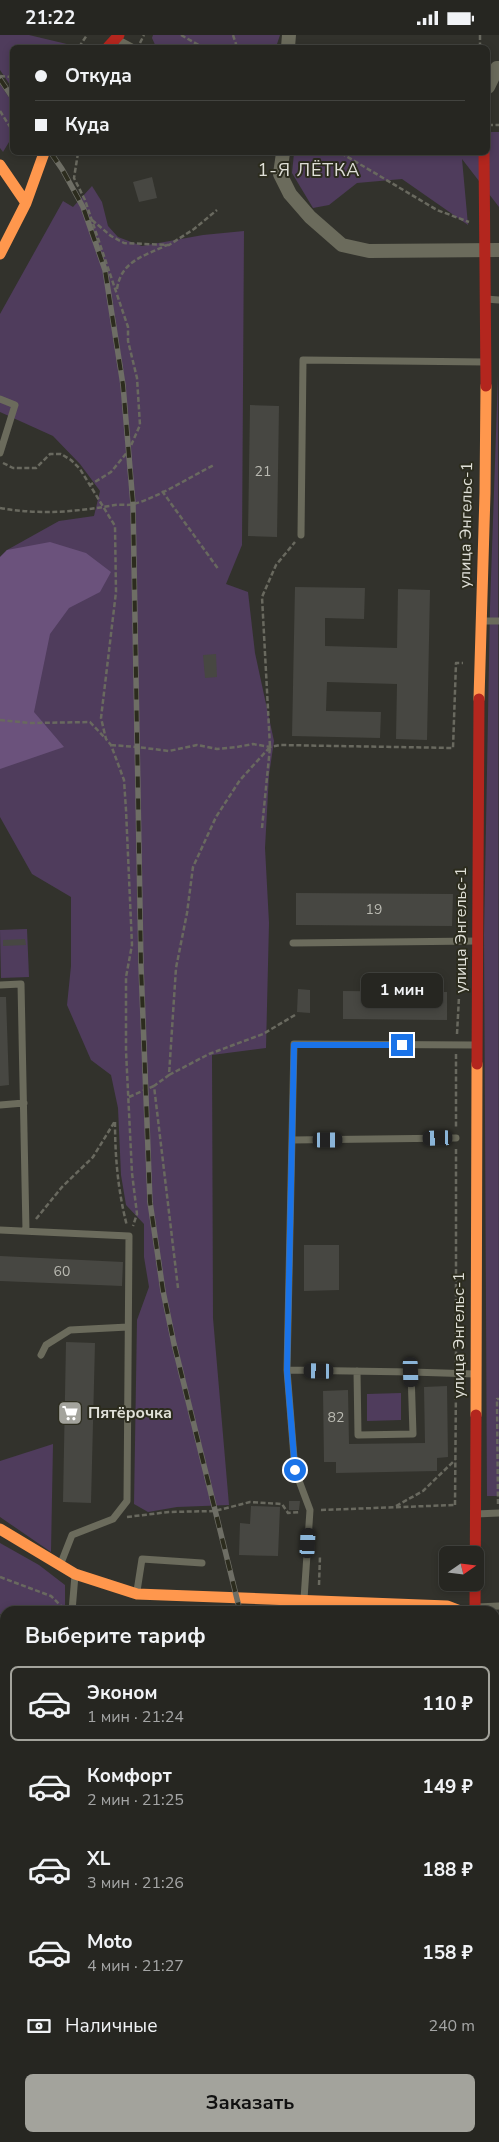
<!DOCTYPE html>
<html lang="ru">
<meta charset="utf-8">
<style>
body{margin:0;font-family:"Nunito Sans",sans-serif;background:#32322e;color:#f1f3f6;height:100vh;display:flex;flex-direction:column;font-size:19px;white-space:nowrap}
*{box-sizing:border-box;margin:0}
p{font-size:16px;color:#a4a5a5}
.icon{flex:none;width:28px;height:28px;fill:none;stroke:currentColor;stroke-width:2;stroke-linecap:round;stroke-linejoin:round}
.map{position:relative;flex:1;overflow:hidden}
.sheet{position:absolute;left:0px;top:1571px;width:500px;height:536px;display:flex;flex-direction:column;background:#262621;border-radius:15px 15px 0 0;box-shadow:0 2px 8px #0003,0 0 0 1px #42433f}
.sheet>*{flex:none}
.guide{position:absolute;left:10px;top:10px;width:480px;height:110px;border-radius:8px;box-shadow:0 2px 8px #0003,0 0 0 1px #42433f;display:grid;align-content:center;height:110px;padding:0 25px;background:#262621}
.needle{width:32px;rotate:76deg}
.buttons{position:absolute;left:439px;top:1511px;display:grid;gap:10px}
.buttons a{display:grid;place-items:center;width:45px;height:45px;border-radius:8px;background:#262621;box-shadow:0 2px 8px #0003,0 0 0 1px #42433f;font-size:25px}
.end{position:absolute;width:22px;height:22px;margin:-11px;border:6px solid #1a73e8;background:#fff;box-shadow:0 0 0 2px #fff}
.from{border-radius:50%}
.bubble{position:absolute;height:35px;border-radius:8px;background:#262621;box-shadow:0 2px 8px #0003,0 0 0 1px #42433f;font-size:16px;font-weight:700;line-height:35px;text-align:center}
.car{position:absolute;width:15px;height:30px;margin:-15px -8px;border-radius:6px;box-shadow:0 0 4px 1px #0007;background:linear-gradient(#222 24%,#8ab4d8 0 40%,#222 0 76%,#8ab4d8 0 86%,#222 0)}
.guide b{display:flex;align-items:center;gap:18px;height:48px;font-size:19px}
.guide b+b{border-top:1px solid #42433f}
.guide i{width:12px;height:12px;background:#f1f3f6}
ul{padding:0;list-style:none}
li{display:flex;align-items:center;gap:15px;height:75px;margin:0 10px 8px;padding:0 15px;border:2px solid transparent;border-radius:8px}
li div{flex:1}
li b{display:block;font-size:19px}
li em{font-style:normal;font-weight:700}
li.active{border-color:#a3a39c}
li>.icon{width:45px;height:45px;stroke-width:1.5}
h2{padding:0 25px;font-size:22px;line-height:60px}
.pay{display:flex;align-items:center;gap:12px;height:55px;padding:0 25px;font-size:19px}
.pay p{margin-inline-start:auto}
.action{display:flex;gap:10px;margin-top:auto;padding:10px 25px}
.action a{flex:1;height:58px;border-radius:8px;background:#a3a39c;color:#111;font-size:20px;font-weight:700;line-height:58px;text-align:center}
.status{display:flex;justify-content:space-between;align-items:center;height:35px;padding:0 25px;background:#262621;direction:ltr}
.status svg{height:14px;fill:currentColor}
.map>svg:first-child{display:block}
</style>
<div class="status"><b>21:22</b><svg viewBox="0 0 49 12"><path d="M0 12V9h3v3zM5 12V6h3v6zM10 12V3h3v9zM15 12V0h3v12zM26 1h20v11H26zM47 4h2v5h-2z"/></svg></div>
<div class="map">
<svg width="499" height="2107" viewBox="0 0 499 2107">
<rect width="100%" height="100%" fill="#32322c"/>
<path fill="#4f3c5c" d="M0 0H29L71 10 70 12H12V53L0 35Z
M153 0H280L276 12H156L152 3Z
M0 49 12 67V102L3 117 0 113Z
M488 97H499V172L462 124 468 190 402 144 357 148 329 170 313 173 292 138 294 118H488Z
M92 151 102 167 108 191 118 202 142 211 203 200 244 196 242 510 226 549 248 557 255 618 274 706 269 740 265 813 269 888 266 1013 212 1020 213 1283 229 1470 177 1472 148 1477 134 1469 137 1285 149 1252 144 1222V1189L126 1170 121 1140 118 1073 111 1040 91 1025 67 970 71 931V862L32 839 0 782V522L7 515 59 486 94 481 100 456 80 429 53 401 0 377V279L63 166 73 172Z
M498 340 499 1461H487L484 900 490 572Z
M27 894 29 942 1 943 0 895Z
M401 1358V1385L367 1386V1359Z
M53 1409 51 1517 0 1482V1426Z
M0 1508 39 1530 65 1550V1576H5V1579H0Z
M246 2103V2107H114V2102Z"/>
<path fill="#6b527c" d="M50 507 86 518 111 537 100 557 69 573 50 599 34 677 64 712 0 734V522L7 515Z"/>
<path fill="#474742" d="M152 142 157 163 139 167 133 147Z
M250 370 279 371 277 502 248 501Z
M295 552 365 553 364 584 325 583V611L397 613 398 554 430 555 427 705 396 704 397 649 327 647 326 676 381 677 380 703 292 701Z
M216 619 217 642 205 643 203 620Z
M296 858 453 859 452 891 296 890Z
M25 904 26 910 3 911V905Z
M298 954 310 955V978L297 977Z
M343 956 447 957V985L343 984Z
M0 962H6L9 1050 0 1051Z
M304 1210H339V1255L304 1256Z
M0 1221 123 1227 122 1251 0 1246Z
M66 1307 95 1308 91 1468 63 1467Z
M447 1351 448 1422 437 1423V1436L336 1438V1427H324L323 1356 348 1355 349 1409 425 1408 424 1352Z
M289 1466H300L299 1475H289Z
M251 1471 280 1472 278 1521 239 1520 240 1488 250 1489Z
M0 1585H5V1615H0Z
M495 1672 499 1673V1740H495Z
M495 1767H499V1820H495Z
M0 1804H5V1835H0Z
M495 1905H499V2097H495Z
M0 2002H5V2036H0Z
M71 2102H105V2107H71Z"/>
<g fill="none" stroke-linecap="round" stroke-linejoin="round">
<path stroke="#69695f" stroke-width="2.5" stroke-dasharray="5 2.5" stroke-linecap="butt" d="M181 0 202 12
M233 0 237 12
M480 0V12
M140 8 144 0
M79 12 87 0
M0 41 12 42
M0 76 12 95
M488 90H499
M78 118 74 143 85 165 128 292V306L137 343 140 390 129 415 111 437 90 450
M341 118 437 175 469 187
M92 185 111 201 124 208 169 210 194 194 217 175
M117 254C121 226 144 221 167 210
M3 428 13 433H36L50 419H61L71 425 80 434 115 491 116 557 101 683 106 704 111 710 124 745 126 775 132 910 126 942V1016L132 1138 137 1179 133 1191
M162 456 219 535
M0 473C39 480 76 477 115 470 121 469 128 471 134 469 161 461 188 443 214 430
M0 685 31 688 90 687 105 703
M111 710 137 712 169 716 197 710 217 714 237 712 253 709 270 712 280 710 453 713 456 628H463
M262 793 270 712 262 562 276 530 295 507
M457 999 459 962
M456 1019V1094
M169 1040 209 1019 263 999 295 980
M129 1062 154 1051
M36 1184 62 1152 93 1122 115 1086C115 1123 118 1156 127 1191
M178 1253 154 1051 169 1040 176 933 187 878 193 832 216 782 240 745 270 712
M456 1329V1114
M498 1469 497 1364H499
M455 1470 456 1349
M396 1471 423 1456 455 1425
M321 1475 455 1470
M127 1482 169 1477 215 1476 250 1467 282 1469 288 1478 300 1477
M0 1542 51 1561 61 1571
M319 1550 320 1521"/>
<path stroke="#6b6b5c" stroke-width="7" d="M117 4 132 12
M486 264 499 265
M0 364 15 370 0 418
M301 500 303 325 486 327
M481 586H499
M293 908 477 906
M0 950 21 949 26 1196
M0 1070 24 1068
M292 1105 456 1103
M0 1195 129 1201 127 1466 113 1484 72 1500 61 1528
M41 1320 46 1310 70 1295 128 1292
M287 1335 411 1337
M357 1336 358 1400 413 1399 411 1337 475 1339
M476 1479 499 1478
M137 1556 142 1524 202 1528
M304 1564 310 1475 295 1435 287 1335 294 1009 475 1010
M477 1572 499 1571
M72 1576 75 1540
M0 1643 5 1644
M0 1848H5
M0 2071H5
M54 2107V2102"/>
<path stroke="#6b6b5c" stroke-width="14" d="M288 12 289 0
M488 52 497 33H499
M283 118 280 139 290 159 310 182 342 210 369 216 499 215
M495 1621 499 1626"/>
<path stroke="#ff974d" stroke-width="11" d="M0 130 26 168
M0 219 26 168 44 118
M479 664 485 458 486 351
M476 1380 477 1029
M0 1494 75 1539 137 1559 447 1571 460 1576"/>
<path stroke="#b3261e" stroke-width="11" d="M108 12 119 0
M484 118 486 351
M477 1029 479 664
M475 1576 476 1380"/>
<defs>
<path id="rail" d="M0 44 12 62
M51 118 62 134 83 172 105 235 123 350 133 469 141 931 150 1167 163 1256 174 1309 240 1576
M254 2102V2107"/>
</defs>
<use href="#rail" stroke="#6e6e65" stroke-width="5.5"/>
<use href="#rail" stroke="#2c2c1e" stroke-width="4" stroke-dasharray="11" stroke-linecap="butt"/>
</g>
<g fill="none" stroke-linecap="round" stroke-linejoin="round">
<path stroke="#1a73e8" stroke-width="6" d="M295 1435 287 1336 294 1010H402"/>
</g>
<defs>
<symbol id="supermarket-square" viewBox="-11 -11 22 22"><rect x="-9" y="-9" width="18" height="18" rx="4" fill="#a3a39c" stroke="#2c2c1e"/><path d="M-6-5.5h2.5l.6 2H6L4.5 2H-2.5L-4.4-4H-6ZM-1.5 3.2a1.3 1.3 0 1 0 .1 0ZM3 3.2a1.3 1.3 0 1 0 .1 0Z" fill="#fff"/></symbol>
</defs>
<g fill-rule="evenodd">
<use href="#supermarket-square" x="56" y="1364" width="28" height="28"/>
</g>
<g text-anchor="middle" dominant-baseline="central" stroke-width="4" stroke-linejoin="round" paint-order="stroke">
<g font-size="14" fill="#babab2">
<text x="263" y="436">21</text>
<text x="374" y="874">19</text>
<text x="62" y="1236">60</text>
<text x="336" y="1382">82</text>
</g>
<g font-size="16" fill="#e0e0d8" stroke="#2c2c1e">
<text transform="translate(466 490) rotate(-89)">улица Энгельс-1</text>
<text transform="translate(461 895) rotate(-90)">улица Энгельс-1</text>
<text transform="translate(459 1300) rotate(-90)">улица Энгельс-1</text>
</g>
<g font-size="16" font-weight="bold" fill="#e0e0d8" stroke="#2c2c1e" text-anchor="start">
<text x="88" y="1378">Пятёрочка</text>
</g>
<g font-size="18" letter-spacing="1" fill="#e0e0d8" stroke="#2c2c1e">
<text x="309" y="135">1-Я ЛЁТКА</text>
</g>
</g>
</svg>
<div class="buttons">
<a><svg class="needle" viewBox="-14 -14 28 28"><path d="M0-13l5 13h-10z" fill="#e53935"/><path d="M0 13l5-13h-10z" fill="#a4a5a5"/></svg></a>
</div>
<i class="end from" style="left:295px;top:1435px"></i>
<i class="end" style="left:402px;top:1010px"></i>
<div class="bubble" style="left:361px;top:938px;width:82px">1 мин</div>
<i class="car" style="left:438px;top:1103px;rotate:268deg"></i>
<i class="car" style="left:328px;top:1105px;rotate:90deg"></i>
<i class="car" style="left:319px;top:1336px;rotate:271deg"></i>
<i class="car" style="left:411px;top:1337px;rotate:178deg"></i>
<i class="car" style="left:308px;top:1508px;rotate:3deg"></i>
<div class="guide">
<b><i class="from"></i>Откуда</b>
<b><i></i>Куда</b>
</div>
<section class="sheet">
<h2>Выберите тариф</h2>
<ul>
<li class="active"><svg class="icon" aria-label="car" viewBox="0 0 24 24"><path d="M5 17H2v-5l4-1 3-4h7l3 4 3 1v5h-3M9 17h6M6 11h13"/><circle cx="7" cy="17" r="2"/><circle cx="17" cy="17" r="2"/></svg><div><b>Эконом</b><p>1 мин · 21:24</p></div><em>110 ₽</em></li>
<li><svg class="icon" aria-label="car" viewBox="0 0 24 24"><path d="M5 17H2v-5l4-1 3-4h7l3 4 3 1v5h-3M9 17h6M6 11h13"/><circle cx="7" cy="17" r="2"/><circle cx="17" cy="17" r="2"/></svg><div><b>Комфорт</b><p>2 мин · 21:25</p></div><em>149 ₽</em></li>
<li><svg class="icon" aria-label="car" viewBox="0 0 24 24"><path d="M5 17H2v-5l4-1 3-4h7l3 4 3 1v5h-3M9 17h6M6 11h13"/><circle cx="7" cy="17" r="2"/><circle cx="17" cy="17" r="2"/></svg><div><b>XL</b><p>3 мин · 21:26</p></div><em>188 ₽</em></li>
<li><svg class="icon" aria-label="car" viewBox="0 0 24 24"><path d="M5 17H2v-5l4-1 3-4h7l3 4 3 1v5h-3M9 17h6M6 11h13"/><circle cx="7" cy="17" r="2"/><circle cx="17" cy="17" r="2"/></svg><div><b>Moto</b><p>4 мин · 21:27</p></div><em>158 ₽</em></li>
</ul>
<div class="pay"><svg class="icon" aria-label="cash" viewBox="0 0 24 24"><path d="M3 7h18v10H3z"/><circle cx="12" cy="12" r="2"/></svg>Наличные<p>240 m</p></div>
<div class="action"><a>Заказать</a></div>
</section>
</div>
